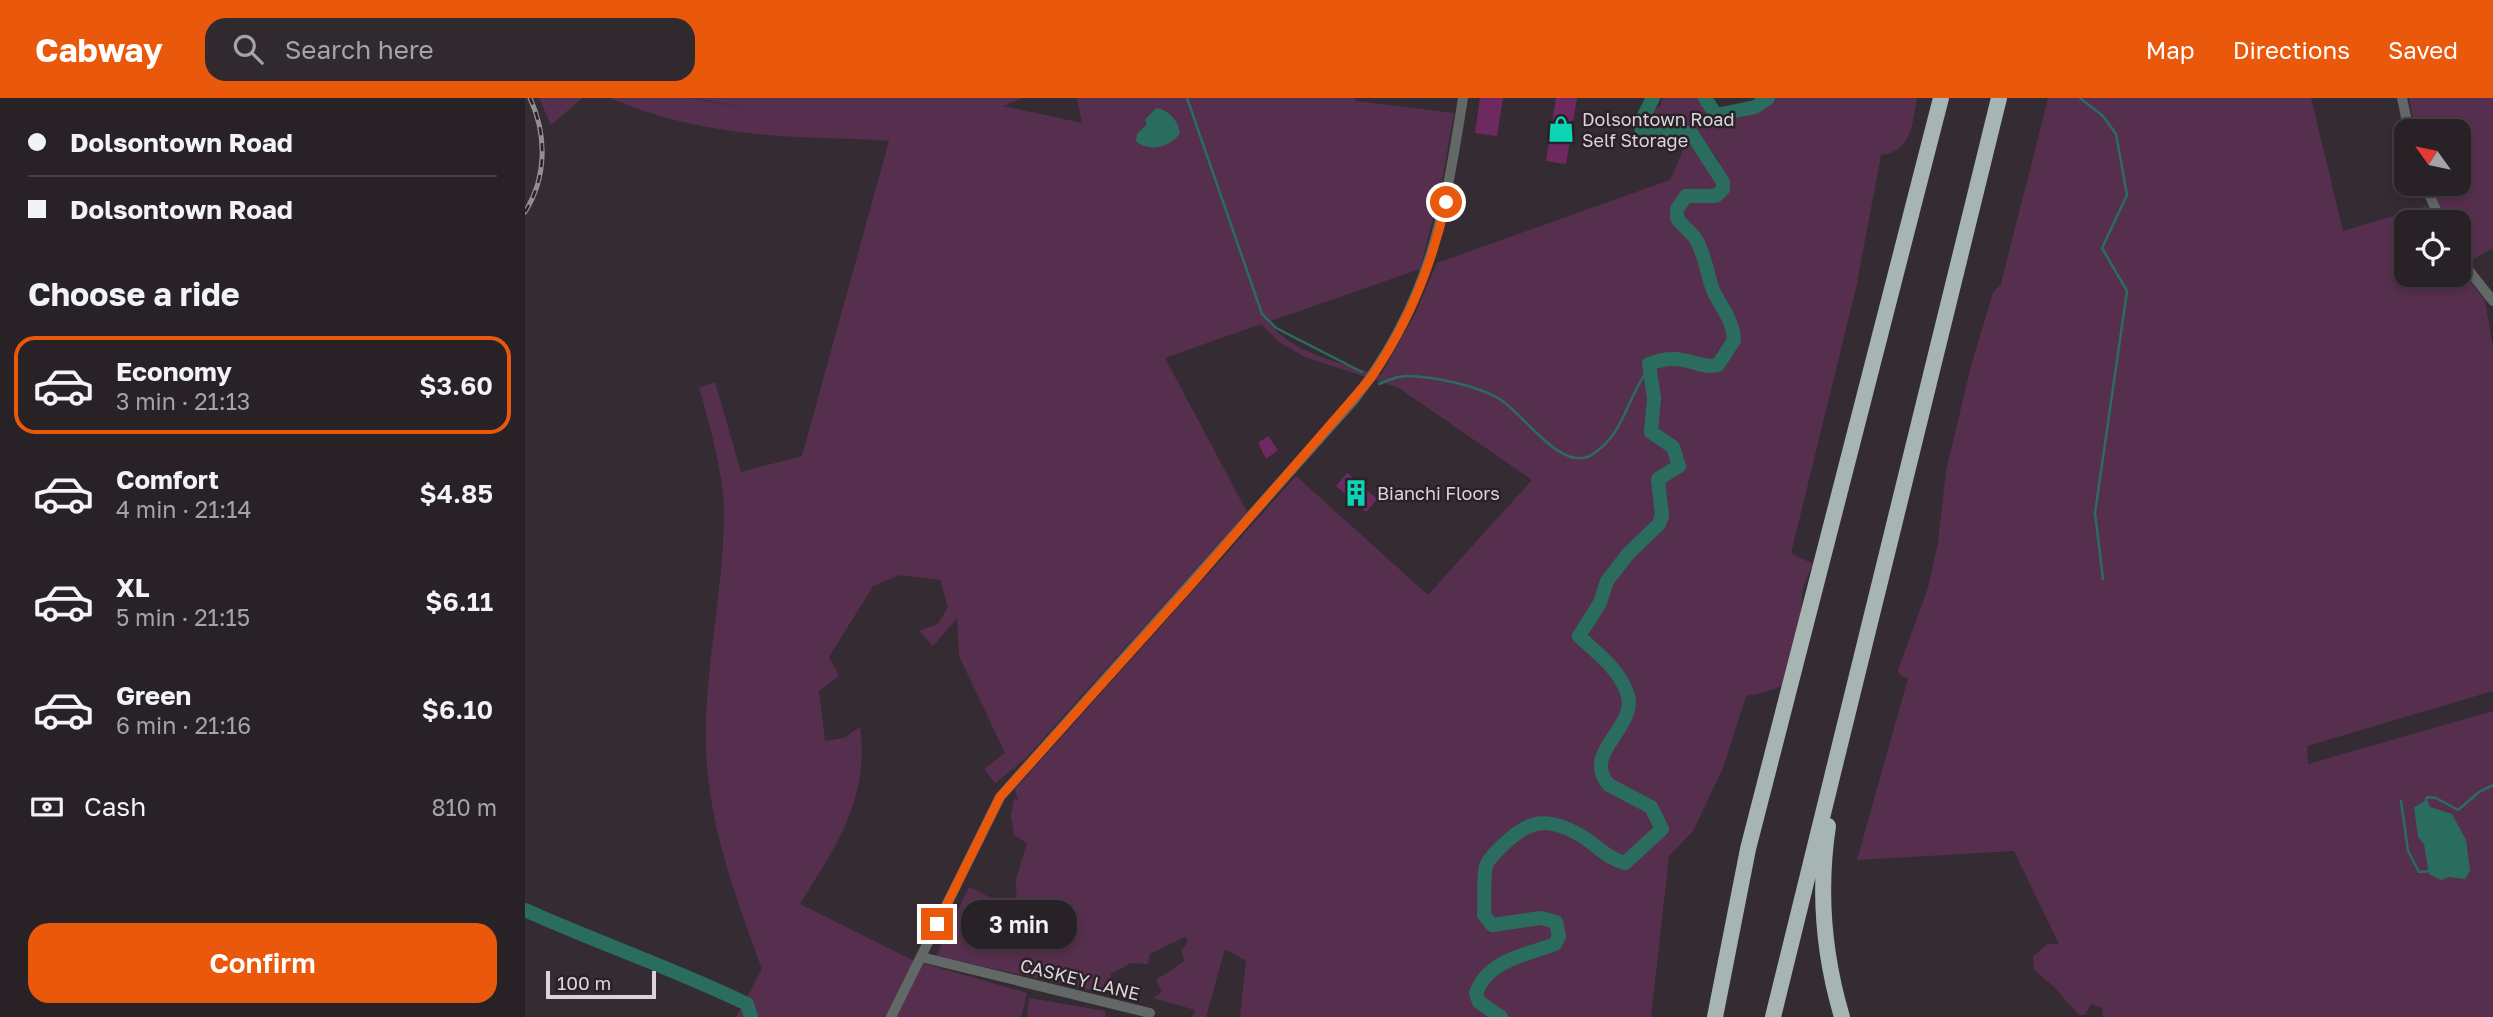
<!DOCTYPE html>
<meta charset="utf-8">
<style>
body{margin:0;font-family:"Golos Text",sans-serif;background:#30292e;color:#f1f3f6;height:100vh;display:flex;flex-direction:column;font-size:26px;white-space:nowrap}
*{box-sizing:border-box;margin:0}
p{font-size:23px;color:#a5a3a7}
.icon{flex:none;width:38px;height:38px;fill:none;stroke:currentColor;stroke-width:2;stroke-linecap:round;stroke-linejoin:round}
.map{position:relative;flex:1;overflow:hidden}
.panel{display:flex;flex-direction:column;background:#282126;width:525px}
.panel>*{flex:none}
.hud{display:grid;align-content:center;height:154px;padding:0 28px;background:#282126}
.needle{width:46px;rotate:303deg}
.buttons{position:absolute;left:1869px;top:21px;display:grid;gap:14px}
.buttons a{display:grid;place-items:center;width:77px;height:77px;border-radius:14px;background:#282126;box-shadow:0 4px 10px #0003,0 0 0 2px #443e43;font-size:35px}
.scale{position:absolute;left:21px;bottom:18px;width:110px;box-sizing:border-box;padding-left:7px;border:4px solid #dbd5d9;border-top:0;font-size:19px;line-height:24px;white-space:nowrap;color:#dbd5d9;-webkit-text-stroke:5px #2b2229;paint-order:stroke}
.end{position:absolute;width:32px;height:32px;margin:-16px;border:9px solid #ea580c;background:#fff;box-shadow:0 0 0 4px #fff}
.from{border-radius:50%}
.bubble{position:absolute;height:49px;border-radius:21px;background:#282126;box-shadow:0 4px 10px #0003,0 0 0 2px #443e43;font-size:23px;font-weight:600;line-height:49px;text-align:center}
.hud b{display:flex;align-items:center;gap:24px;height:66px;font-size:26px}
.hud b+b{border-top:2px solid #443e43}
.hud i{width:18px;height:18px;background:#f1f3f6}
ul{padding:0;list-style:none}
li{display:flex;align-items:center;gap:21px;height:98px;margin:0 14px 10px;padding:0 14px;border:4px solid transparent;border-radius:21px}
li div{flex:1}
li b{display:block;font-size:26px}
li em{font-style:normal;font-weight:600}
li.selected{border-color:#ea580c}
li>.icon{width:63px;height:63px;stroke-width:1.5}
h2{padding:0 28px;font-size:32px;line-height:84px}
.pay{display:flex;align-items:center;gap:18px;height:77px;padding:0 28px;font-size:26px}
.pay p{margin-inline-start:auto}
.cta{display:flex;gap:14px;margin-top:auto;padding:14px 28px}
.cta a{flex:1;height:80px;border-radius:21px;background:#ea580c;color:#fff;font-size:28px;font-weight:600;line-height:80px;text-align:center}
header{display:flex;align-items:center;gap:42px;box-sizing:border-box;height:98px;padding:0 35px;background:#ea580c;color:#fff}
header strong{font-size:33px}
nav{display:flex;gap:38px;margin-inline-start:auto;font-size:24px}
.search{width:490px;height:63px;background:#30292e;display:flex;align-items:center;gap:18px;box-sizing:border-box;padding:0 24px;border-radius:21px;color:#a5a3a7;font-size:26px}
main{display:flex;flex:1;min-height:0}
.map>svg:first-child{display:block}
</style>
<header>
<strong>Cabway</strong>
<div class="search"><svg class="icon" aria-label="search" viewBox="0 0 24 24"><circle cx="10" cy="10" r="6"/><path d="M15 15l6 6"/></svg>Search here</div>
<nav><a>Map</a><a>Directions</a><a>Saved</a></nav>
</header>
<main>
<section class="panel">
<div class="hud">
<b><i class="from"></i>Dolsontown Road</b>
<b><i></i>Dolsontown Road</b>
</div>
<h2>Choose a ride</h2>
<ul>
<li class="selected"><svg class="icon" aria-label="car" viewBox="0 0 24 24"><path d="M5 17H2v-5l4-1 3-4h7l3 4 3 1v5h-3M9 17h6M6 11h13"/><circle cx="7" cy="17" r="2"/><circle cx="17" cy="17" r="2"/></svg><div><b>Economy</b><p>3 min · 21:13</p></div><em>$3.60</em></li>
<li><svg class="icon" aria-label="car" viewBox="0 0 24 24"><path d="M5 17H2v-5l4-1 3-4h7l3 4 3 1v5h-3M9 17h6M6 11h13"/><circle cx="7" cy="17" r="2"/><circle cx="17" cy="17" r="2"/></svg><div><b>Comfort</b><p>4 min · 21:14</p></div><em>$4.85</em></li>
<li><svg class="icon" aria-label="car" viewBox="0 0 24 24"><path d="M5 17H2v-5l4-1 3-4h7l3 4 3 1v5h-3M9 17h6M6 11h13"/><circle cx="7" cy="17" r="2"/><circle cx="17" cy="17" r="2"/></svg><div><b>XL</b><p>5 min · 21:15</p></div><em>$6.11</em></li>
<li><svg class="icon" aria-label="car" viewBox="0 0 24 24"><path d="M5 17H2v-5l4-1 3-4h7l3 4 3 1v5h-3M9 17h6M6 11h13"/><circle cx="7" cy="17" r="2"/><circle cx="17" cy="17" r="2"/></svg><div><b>Green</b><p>6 min · 21:16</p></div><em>$6.10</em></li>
</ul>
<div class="pay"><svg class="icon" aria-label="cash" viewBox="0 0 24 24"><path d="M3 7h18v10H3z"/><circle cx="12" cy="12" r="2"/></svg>Cash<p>810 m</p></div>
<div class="cta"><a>Confirm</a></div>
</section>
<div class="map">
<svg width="1968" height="919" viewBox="0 0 1968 919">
<rect width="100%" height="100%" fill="#352c33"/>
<path fill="#572f4e" d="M14 0H57L26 27Z
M86 0H166L234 13 171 0H498L478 8 557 25 552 0H830V3L929 15 915 94 895 171 743 224C768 256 819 266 856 277L891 214 912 165 1145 82 1165 37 1184 68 1195 64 1169 30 1160 26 1123 30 1122 22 1127 12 1135 8 1138 0H1175L1183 18C1202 26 1236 15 1248 0H1392C1387 26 1387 53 1356 57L1331 190 1266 455 1288 466C1284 476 1278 487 1277 497 1272 554 1297 586 1221 598L1198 670 1168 733 1144 758 1126 919H715L721 863 700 851 681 919H668L670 912 628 900 637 894 631 882 660 863 656 853 663 843 660 839 625 856 623 866 606 865 586 876 585 893 580 895 411 858 444 789 492 813 491 781 502 745 489 737 486 718 489 700 493 703 490 691 771 378 903 497 1007 382 874 290 780 259 753 243 736 226 640 260 722 414 499 662 470 685 459 671 480 655 434 558 432 520 408 548 394 533 413 526 423 509 415 482 375 477 348 488 304 559 314 578 294 593 300 643 319 640 335 629C345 700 311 748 275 806L387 862 502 895 496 919H211L237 871C210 797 181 721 181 641 180 563 200 487 199 409 198 376 184 322 174 290L190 284 216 374 277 358 364 43C335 40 304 41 274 39 210 36 144 26 86 0Z
M1523 0H1786L1818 133 1902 108 1909 124H1881V177H1934V171L1960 202 1968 251V593L1782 648 1783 666 1968 613V919H1578L1577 910 1566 906 1560 917H1554L1529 889 1509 872 1508 858 1523 846H1534L1489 753 1332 762 1382 584 1383 580 1376 578 1373 572 1403 490 1413 445 1421 373 1446 268 1468 195 1476 186Z
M1884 0H1968V150L1943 164 1934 146V124H1922L1906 86H1934V33H1891Z
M504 900 580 913 581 919H502Z"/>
<path fill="#2a6d5f" d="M631 10C644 12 653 22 655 35 646 49 624 55 611 43L612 36 622 26 620 22Z
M1902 702 1905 709 1927 716 1941 742 1945 773 1940 781 1924 779 1916 782 1904 776 1899 746 1893 739 1889 709Z"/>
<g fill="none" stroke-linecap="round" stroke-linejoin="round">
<path stroke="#2a6d5f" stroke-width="2.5" d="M662 0 737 216 751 230 837 274
M1555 0 1578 18 1591 36 1602 97 1577 150 1602 193 1570 415 1578 481
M854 286C864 282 874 277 884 278 911 279 949 287 973 300 997 313 1036 377 1068 356 1100 335 1102 299 1123 272
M1901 702 1902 699 1911 700 1933 712 1954 694 1968 687
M1876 703 1883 753 1894 774 1904 773"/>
<path stroke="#2a6d5f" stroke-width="14" d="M1180 0 1191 17 1230 9 1243 0
M0 812C73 845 150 871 222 906L226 919
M976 919 954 904 951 895C963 862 1001 857 1030 846L1034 838 1031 824 1016 820 967 827 959 817C960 805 958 777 961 768 963 761 972 753 978 747 1004 722 1022 718 1055 737 1072 747 1081 760 1100 765L1137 731 1126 709 1084 687C1054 653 1118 628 1101 592 1091 568 1072 556 1054 538L1075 505 1082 483 1103 456 1134 426 1137 418 1133 381 1154 368 1148 349 1126 334 1129 300 1124 266C1158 252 1172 272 1193 267L1209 242C1208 221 1196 210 1188 192 1182 176 1180 155 1170 140 1165 133 1157 128 1152 120V111L1161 98H1191L1198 91V84L1167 36C1151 30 1130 43 1117 33L1115 25 1128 0"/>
</g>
<path fill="#6e2a60" d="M955 0H978L972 38 950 35Z
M1031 0H1052L1041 66 1021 63Z
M743 338 753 352 741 361 733 345Z
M822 375 852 401 841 414 811 388Z"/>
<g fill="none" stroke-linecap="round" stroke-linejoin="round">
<path stroke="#626866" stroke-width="10" d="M1877 0 1884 33
M1900 86 1916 124
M1934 160 1968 203
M396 859 625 915
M366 919 475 699 828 303C905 204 919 119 938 0"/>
<path stroke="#a6b5b1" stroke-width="16" d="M1303 728C1293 794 1298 855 1317 919
M1190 919 1223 751 1416 0
M1248 919 1474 0"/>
<defs>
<path id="rail" d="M0 114C22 79 22 37 5 0"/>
</defs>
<use href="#rail" stroke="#948d92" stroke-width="5"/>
<use href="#rail" stroke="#2b2229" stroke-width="2.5" stroke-dasharray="8" stroke-linecap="butt"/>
</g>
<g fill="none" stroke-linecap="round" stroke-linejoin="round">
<path stroke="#ea580c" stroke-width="9" d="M412 826 475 699 665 488 845 281C882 228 907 167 921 104"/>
</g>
<defs>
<symbol id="shop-bare" viewBox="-9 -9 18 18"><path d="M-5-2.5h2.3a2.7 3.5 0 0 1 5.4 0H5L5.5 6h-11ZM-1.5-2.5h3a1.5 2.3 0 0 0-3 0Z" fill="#0cd5b5" stroke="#2b2229" stroke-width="2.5" paint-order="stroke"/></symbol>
<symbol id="building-bare" viewBox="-9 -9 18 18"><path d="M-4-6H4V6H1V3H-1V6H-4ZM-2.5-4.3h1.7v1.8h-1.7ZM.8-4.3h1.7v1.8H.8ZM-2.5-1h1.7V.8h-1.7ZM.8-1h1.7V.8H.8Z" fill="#0cd5b5" stroke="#2b2229" stroke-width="2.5" paint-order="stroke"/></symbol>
</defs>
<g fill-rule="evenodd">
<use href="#shop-bare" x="1017" y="12" width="38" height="38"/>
<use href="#building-bare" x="812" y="376" width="38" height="38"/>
</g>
<g text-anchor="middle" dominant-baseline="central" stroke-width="5" stroke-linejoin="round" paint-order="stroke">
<g font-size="18" fill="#dbd5d9" stroke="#2b2229" text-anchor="start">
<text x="1057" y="21">Dolsontown Road<tspan x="1057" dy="21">Self Storage</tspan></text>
<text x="852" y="395">Bianchi Floors</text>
</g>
<g font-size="18" fill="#dbd5d9" stroke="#2b2229">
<text transform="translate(555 881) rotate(14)">CASKEY LANE</text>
</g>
</g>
</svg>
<div class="buttons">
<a><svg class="needle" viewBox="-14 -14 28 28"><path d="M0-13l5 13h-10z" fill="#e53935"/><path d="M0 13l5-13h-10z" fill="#a5a3a7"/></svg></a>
<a><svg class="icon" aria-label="locate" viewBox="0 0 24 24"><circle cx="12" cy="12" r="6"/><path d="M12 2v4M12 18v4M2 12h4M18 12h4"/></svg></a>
</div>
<div class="scale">100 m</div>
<i class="end from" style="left:921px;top:104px"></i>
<i class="end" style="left:412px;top:826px"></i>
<div class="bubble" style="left:436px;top:802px;width:116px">3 min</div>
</div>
</main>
